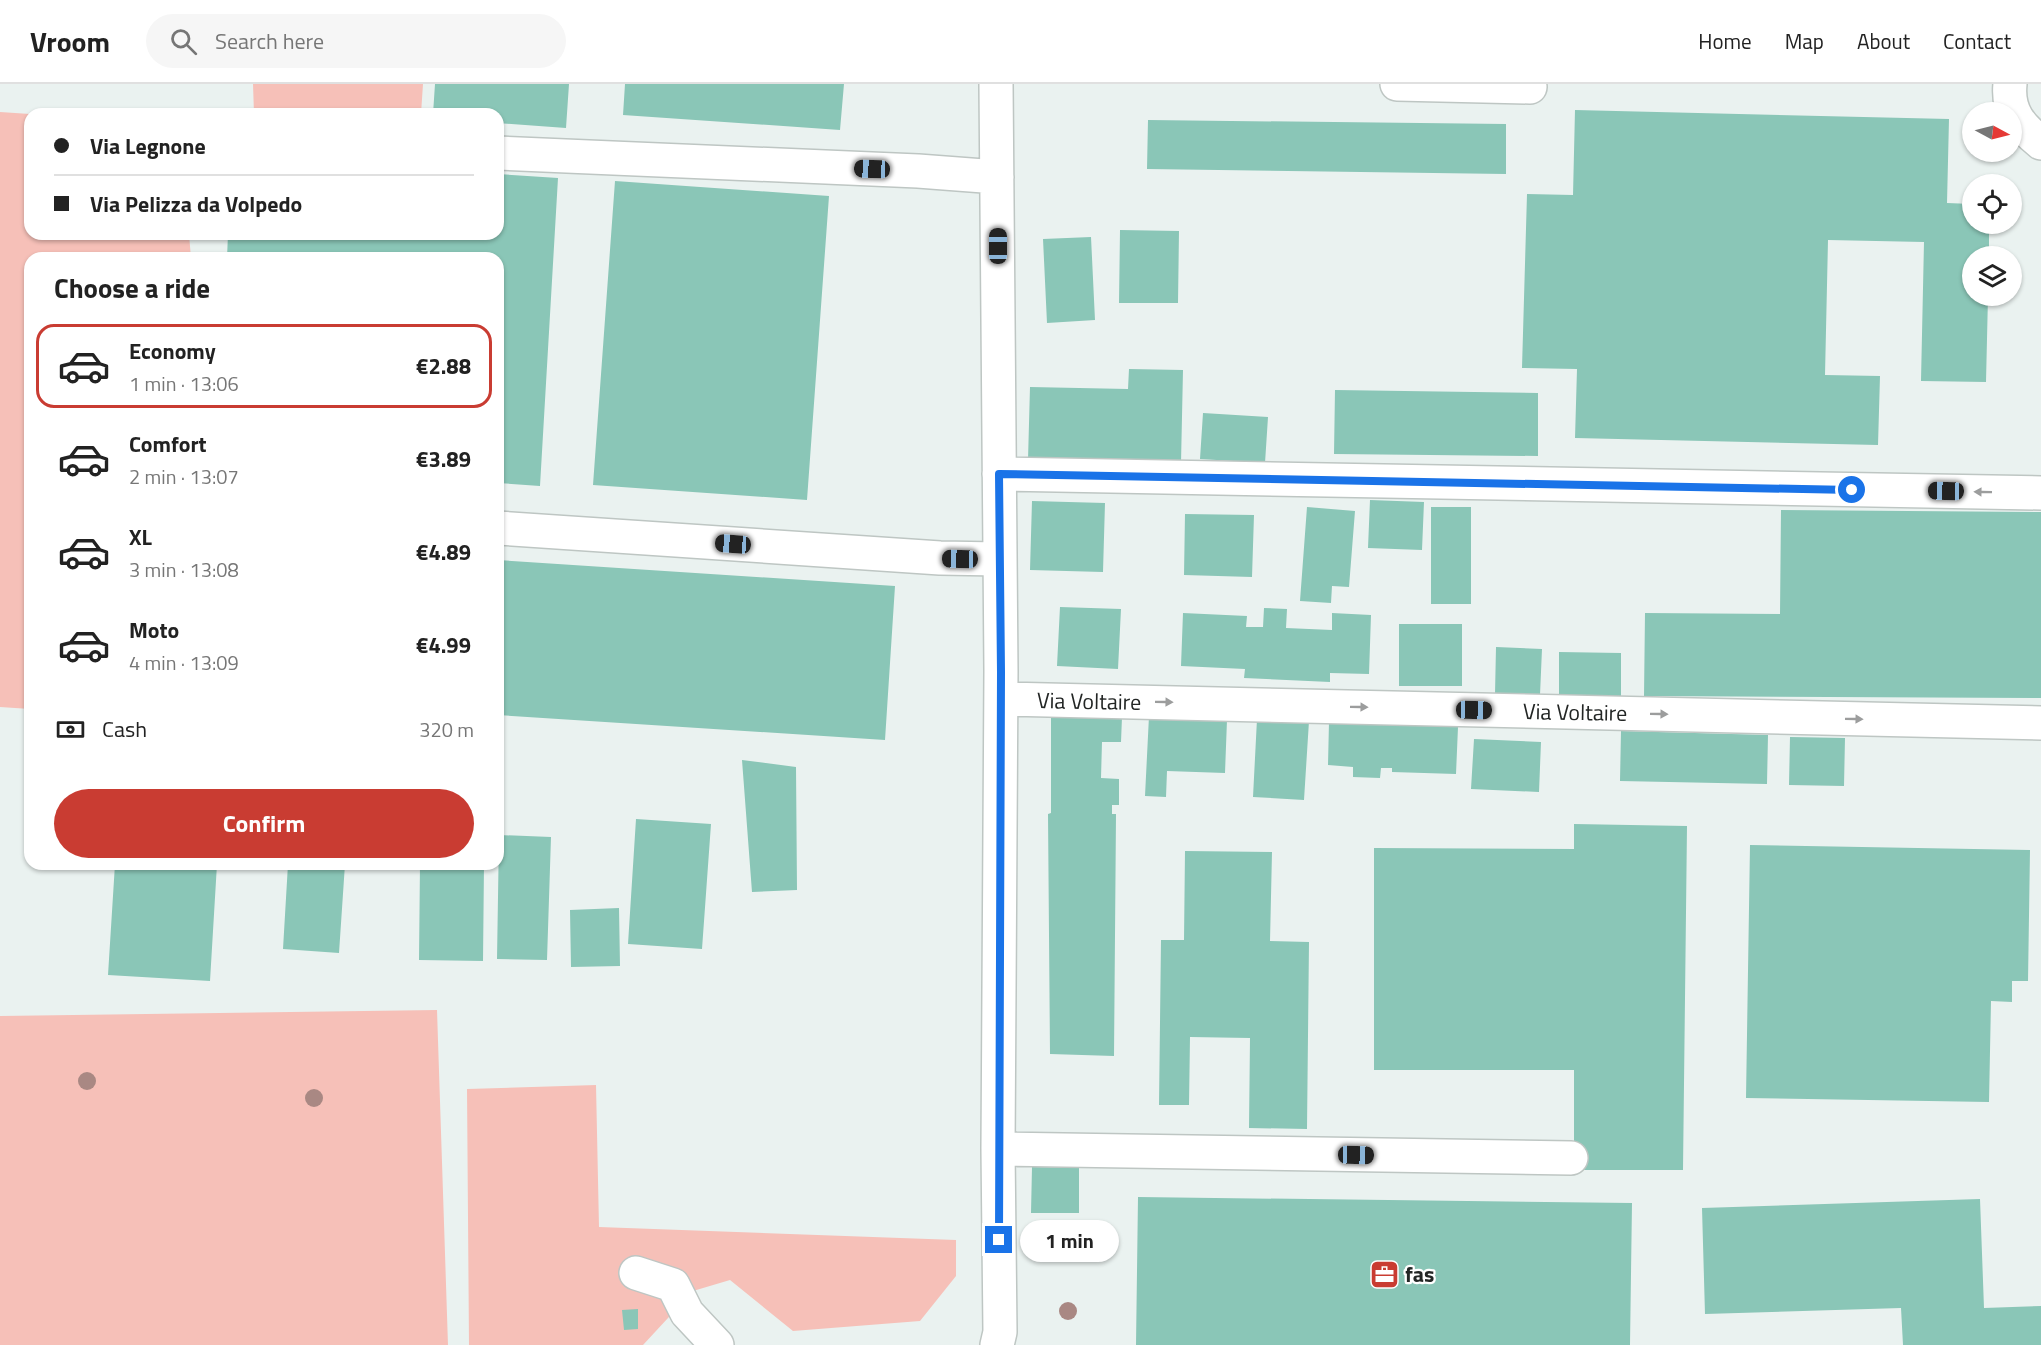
<!DOCTYPE html>
<meta charset="utf-8">
<style>
body{margin:0;font-family:"Titillium Web",sans-serif;background:#f6f6f6;color:#222;height:100vh;display:flex;flex-direction:column;font-size:22px;white-space:nowrap}
*{box-sizing:border-box;margin:0}
p{font-size:20px;color:#767676}
.icon{flex:none;width:33px;height:33px;fill:none;stroke:currentColor;stroke-width:2;stroke-linecap:round;stroke-linejoin:round}
.map{position:relative;flex:1;overflow:hidden}
.details{position:absolute;left:24px;top:168px;width:480px;height:618px;display:flex;flex-direction:column;background:#fff;border-radius:18px;box-shadow:0 2px 4px #0004}
.details>*{flex:none}
.hud{position:absolute;left:24px;top:24px;width:480px;height:132px;border-radius:18px;box-shadow:0 2px 4px #0004;display:grid;align-content:center;height:132px;padding:0 30px;background:#fff}
.needle{width:39px;rotate:97deg}
.buttons{position:absolute;left:1962px;top:18px;display:grid;gap:12px}
.buttons a{display:grid;place-items:center;width:60px;height:60px;border-radius:50%;background:#fff;box-shadow:0 2px 4px #0004;font-size:30px}
.end{position:absolute;width:27px;height:27px;margin:-14px;border:8px solid #1a73e8;background:#fff;box-shadow:0 0 0 3px #fff}
.from{border-radius:50%}
.bubble{position:absolute;height:42px;border-radius:21px;background:#fff;box-shadow:0 2px 4px #0004;font-size:20px;font-weight:700;line-height:42px;text-align:center}
.car{position:absolute;width:18px;height:36px;margin:-18px -9px;border-radius:8px;box-shadow:0 0 4px 2px #0007;background:linear-gradient(#222 24%,#8ab4d8 0 40%,#222 0 76%,#8ab4d8 0 86%,#222 0)}
.hud b{display:flex;align-items:center;gap:21px;height:57px;font-size:22px}
.hud b+b{border-top:2px solid #e0e0e0}
.hud i{width:15px;height:15px;background:#222}
ul{padding:0;list-style:none}
li{display:flex;align-items:center;gap:18px;height:84px;margin:0 12px 9px;padding:0 18px;border:3px solid transparent;border-radius:18px}
li div{flex:1}
li b{display:block;font-size:22px}
li em{font-style:normal;font-weight:700}
li.on{border-color:#c93c32}
li>.icon{width:54px;height:54px;stroke-width:1.5}
h2{padding:0 30px;font-size:27px;line-height:72px}
.pay{display:flex;align-items:center;gap:15px;height:66px;padding:0 30px;font-size:22px}
.pay p{margin-inline-start:auto}
.action{display:flex;gap:12px;margin-top:auto;padding:12px 30px}
.action a{flex:1;height:69px;border-radius:36px;background:#c93c32;color:#fff;font-size:24px;font-weight:700;line-height:69px;text-align:center}
header{display:flex;align-items:center;gap:36px;box-sizing:border-box;height:84px;padding:0 30px;background:#fff;border-bottom:2px solid #e0e0e0}
header strong{font-size:28px}
nav{display:flex;gap:33px;margin-inline-start:auto;font-size:21px}
.search{width:420px;height:54px;background:#f6f6f6;display:flex;align-items:center;gap:15px;box-sizing:border-box;padding:0 21px;border-radius:33px;color:#767676;font-size:22px}
.map>svg:first-child{display:block}
</style>
<header>
<strong>Vroom</strong>
<div class="search"><svg class="icon" aria-label="search" viewBox="0 0 24 24"><circle cx="10" cy="10" r="6"/><path d="M15 15l6 6"/></svg>Search here</div>
<nav><a>Home</a><a>Map</a><a>About</a><a>Contact</a></nav>
</header>
<div class="map">
<svg width="2041" height="1261" viewBox="0 0 2041 1261">
<rect width="100%" height="100%" fill="#eaf2f0"/>
<path fill="#f6c0b8" d="M253 0H423L421 30H254Z
M0 28 30 30V150H189L191 174H30V625L0 623Z
M437 926 448 1261H0V932Z
M596 1001 599 1143 956 1156V1192L920 1237 793 1247 730 1196 693 1207 643 1261H469L467 1005Z"/>
<path fill="#8ac6b7" d="M435 0H569L566 44 498 39V30H433Z
M625 0H844L840 46 623 31Z
M1575 26 1949 35 1947 119 1972 120V140H1989V172H1972V212H1988L1986 298 1921 297 1924 158 1828 156 1825 291 1880 292 1878 361 1575 354 1577 285 1522 284 1527 110 1573 111Z
M1148 36 1506 40V90L1147 85Z
M498 90 558 94 540 402 498 399V174H227L228 150H498Z
M615 97 829 112 807 416 593 401Z
M1120 146 1179 147 1178 219H1119Z
M1091 153 1095 236 1047 239 1043 155Z
M1129 285 1183 286 1181 379 1028 376 1030 303 1128 305Z
M1335 306 1538 309V372L1334 370Z
M1203 329 1268 333 1265 379 1200 375Z
M1370 416 1424 418 1422 466 1368 464Z
M1032 417 1105 419 1103 488 1030 486Z
M1307 423 1355 427 1349 503 1332 502 1331 519 1300 517Z
M1431 423H1471V520H1431Z
M1781 426 2041 428V614L1644 612 1645 529 1780 530Z
M1185 430 1254 431 1252 493 1184 491Z
M498 476 895 502 885 656 498 631Z
M1060 523 1121 525 1118 585 1057 582Z
M1264 524 1287 525 1286 544 1332 546V529L1371 531 1369 590 1330 589V598L1244 594 1245 585 1181 582 1183 529 1247 532 1246 543H1263Z
M1399 540H1462V602H1399Z
M1496 563 1542 565 1540 611 1495 610Z
M1559 568 1621 569V619H1559Z
M1149 632 1227 636 1225 689 1167 687 1166 713 1145 712Z
M1051 633H1122L1121 658H1102L1101 694 1119 695V721H1112V730H1116L1114 972 1050 970 1048 730 1051 729Z
M1257 635 1309 637 1304 716 1253 713Z
M1329 638 1458 643 1456 690 1392 688V684H1381L1380 694 1353 693V683L1328 681Z
M1621 647 1768 651 1767 700 1620 697Z
M1790 653 1845 654 1844 702 1789 701Z
M1474 655 1541 658 1539 708 1471 705Z
M742 676 796 683 797 806 752 808Z
M636 735 711 740 702 865 628 860Z
M1574 740 1687 742 1683 1086H1574V986H1374V764L1574 765Z
M499 751 551 753 547 876 497 875Z
M1750 761 2030 766 2028 897H2012V918L1991 917 1989 1018 1746 1014Z
M1185 767 1272 768 1270 857 1309 858 1307 1045 1249 1044 1250 954 1190 953 1189 1021H1159L1161 856H1184Z
M115 780H217L210 897 108 891Z
M288 780H345L339 869 283 865Z
M420 780H484L483 877 419 876Z
M619 824 620 882 571 883 570 826Z
M1032 1083 1079 1084V1129H1031Z
M1138 1113 1632 1119 1630 1261H1136Z
M1980 1115 1984 1224 2041 1222V1261H1903L1901 1224 1705 1230 1702 1124Z
M638 1225V1245L624 1246 622 1226Z"/>
<g fill="none" stroke-linecap="round" stroke-linejoin="round">
<defs>
<path id="minor" d="M996 0 1001 587 998 1065 1000 1248 997 1261
M1397 0 1530 3
M2010 0C2007 28 2021 43 2041 59
M498 69 918 87 997 93
M999 390 2041 409
M498 444 940 474 999 475
M1001 615 2041 639
M998 1065 1571 1074
M636 1189 673 1201 687 1229 717 1261"/>
</defs>
<use href="#minor" stroke="#bec6c3" stroke-width="36"/>
<use href="#minor" stroke="#fff" stroke-width="33"/>
</g>
<g fill="#a98883">
<circle cx="87" cy="997" r="9"/>
<circle cx="314" cy="1014" r="9"/>
<circle cx="1073" cy="1167" r="9"/>
<circle cx="1068" cy="1227" r="9"/>
</g>
<defs><path id="oneway-solid" d="M-6-.8H1V-3.2L6.5 0L1 3.2V.8H-6Z" transform="scale(1.5)"/></defs>
<g fill="#9c9d9d">
<use href="#oneway-solid" transform="translate(1983 408) rotate(-179)"/>
<use href="#oneway-solid" transform="translate(1164 618) rotate(1)"/>
<use href="#oneway-solid" transform="translate(1359 623) rotate(1)"/>
<use href="#oneway-solid" transform="translate(1659 630) rotate(1)"/>
<use href="#oneway-solid" transform="translate(1854 635) rotate(1)"/>
</g>
<g fill="none" stroke-linecap="round" stroke-linejoin="round">
<path stroke="#1a73e8" stroke-width="8" d="M999 1156 1001 588 999 390 1852 406"/>
</g>
<defs>
<symbol id="office-square" viewBox="-11 -11 22 22"><rect x="-9" y="-9" width="18" height="18" rx="4" fill="#c93c32" stroke="#fff"/><path d="M-6-3h4V-5.5h4V-3h4V5H-6ZM-1-4.5V-3h2v-1.5ZM-6 0V1H6V0Z" fill="#fff"/></symbol>
</defs>
<g fill-rule="evenodd">
<use href="#office-square" x="1368" y="1174" width="33" height="33"/>
</g>
<g text-anchor="middle" dominant-baseline="central" stroke-width="4.5" stroke-linejoin="round" paint-order="stroke">
<g font-size="22" fill="#232625" stroke="#fff">
<text transform="translate(1089 617) rotate(1)">Via Voltaire</text>
<text transform="translate(1575 628) rotate(1)">Via Voltaire</text>
</g>
<g font-size="22" font-weight="bold" fill="#232625" stroke="#fff" text-anchor="start">
<text x="1405" y="1190">fas</text>
</g>
</g>
</svg>
<div class="buttons">
<a><svg class="needle" viewBox="-14 -14 28 28"><path d="M0-13l5 13h-10z" fill="#e53935"/><path d="M0 13l5-13h-10z" fill="#767676"/></svg></a>
<a><svg class="icon" aria-label="locate" viewBox="0 0 24 24"><circle cx="12" cy="12" r="6"/><path d="M12 2v4M12 18v4M2 12h4M18 12h4"/></svg></a>
<a><svg class="icon" aria-label="layers" viewBox="0 0 24 24"><path d="M12 4l9 5-9 5-9-5zM3 14l9 5 9-5"/></svg></a>
</div>
<i class="end from" style="left:1852px;top:406px"></i>
<i class="end" style="left:999px;top:1156px"></i>
<div class="bubble" style="left:1020px;top:1136px;width:99px">1 min</div>
<i class="car" style="left:872px;top:85px;rotate:272deg"></i>
<i class="car" style="left:998px;top:162px;rotate:0deg"></i>
<i class="car" style="left:1946px;top:407px;rotate:271deg"></i>
<i class="car" style="left:733px;top:460px;rotate:274deg"></i>
<i class="car" style="left:960px;top:475px;rotate:271deg"></i>
<i class="car" style="left:1474px;top:626px;rotate:91deg"></i>
<i class="car" style="left:1356px;top:1071px;rotate:91deg"></i>
<div class="hud">
<b><i class="from"></i>Via Legnone</b>
<b><i></i>Via Pelizza da Volpedo</b>
</div>
<section class="details">
<h2>Choose a ride</h2>
<ul>
<li class="on"><svg class="icon" aria-label="car" viewBox="0 0 24 24"><path d="M5 17H2v-5l4-1 3-4h7l3 4 3 1v5h-3M9 17h6M6 11h13"/><circle cx="7" cy="17" r="2"/><circle cx="17" cy="17" r="2"/></svg><div><b>Economy</b><p>1 min · 13:06</p></div><em>€2.88</em></li>
<li><svg class="icon" aria-label="car" viewBox="0 0 24 24"><path d="M5 17H2v-5l4-1 3-4h7l3 4 3 1v5h-3M9 17h6M6 11h13"/><circle cx="7" cy="17" r="2"/><circle cx="17" cy="17" r="2"/></svg><div><b>Comfort</b><p>2 min · 13:07</p></div><em>€3.89</em></li>
<li><svg class="icon" aria-label="car" viewBox="0 0 24 24"><path d="M5 17H2v-5l4-1 3-4h7l3 4 3 1v5h-3M9 17h6M6 11h13"/><circle cx="7" cy="17" r="2"/><circle cx="17" cy="17" r="2"/></svg><div><b>XL</b><p>3 min · 13:08</p></div><em>€4.89</em></li>
<li><svg class="icon" aria-label="car" viewBox="0 0 24 24"><path d="M5 17H2v-5l4-1 3-4h7l3 4 3 1v5h-3M9 17h6M6 11h13"/><circle cx="7" cy="17" r="2"/><circle cx="17" cy="17" r="2"/></svg><div><b>Moto</b><p>4 min · 13:09</p></div><em>€4.99</em></li>
</ul>
<div class="pay"><svg class="icon" aria-label="cash" viewBox="0 0 24 24"><path d="M3 7h18v10H3z"/><circle cx="12" cy="12" r="2"/></svg>Cash<p>320 m</p></div>
<div class="action"><a>Confirm</a></div>
</section>
</div>
